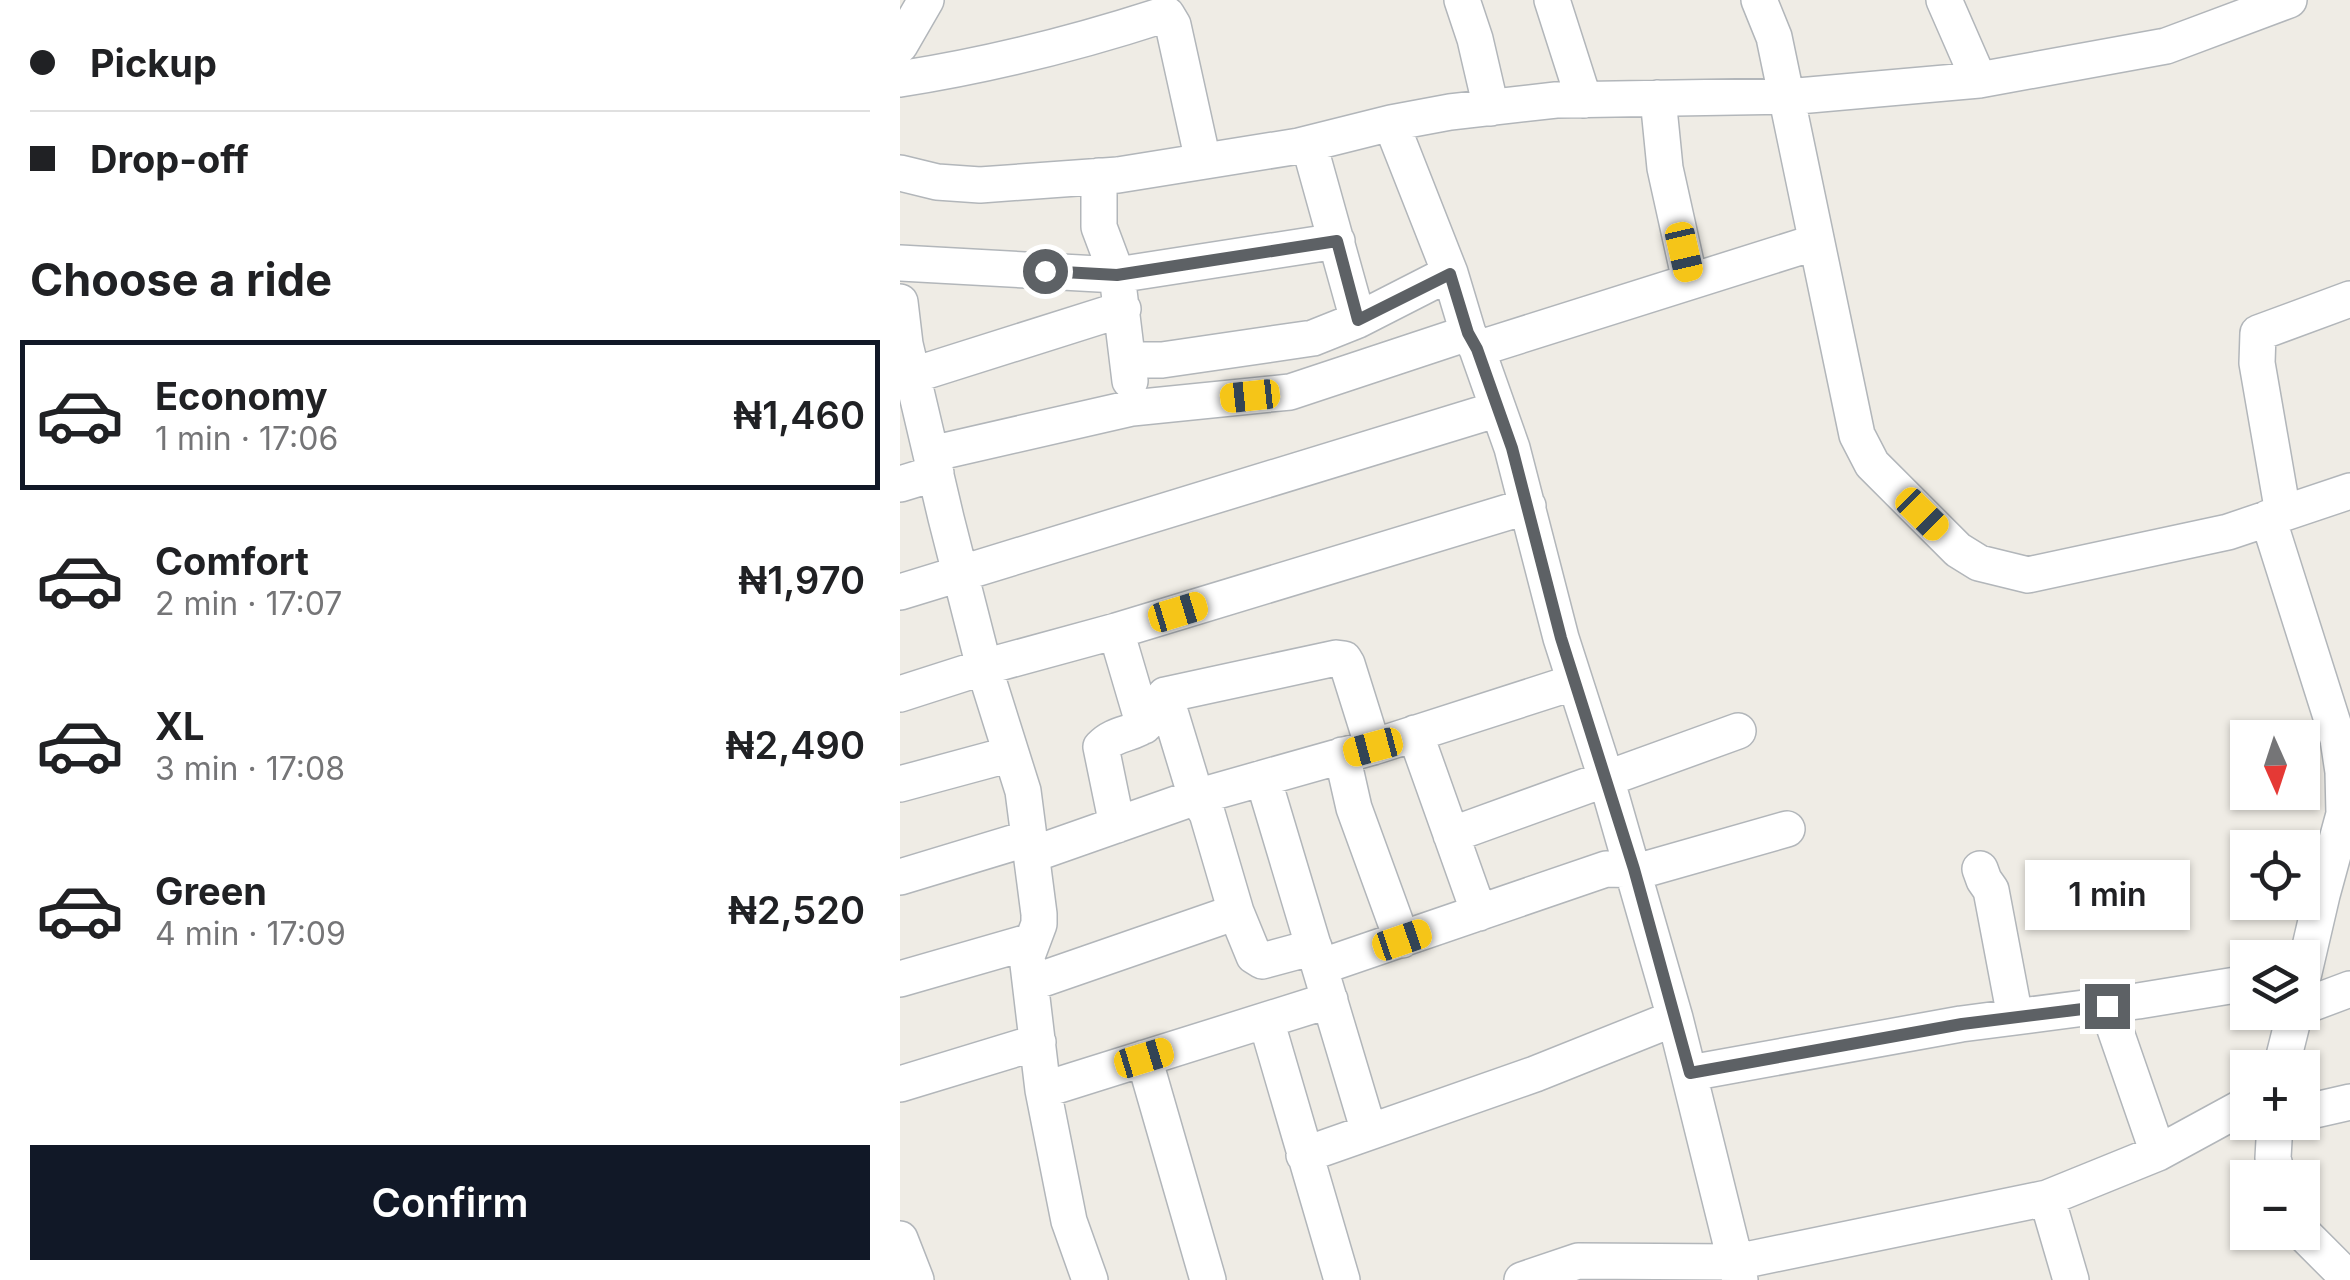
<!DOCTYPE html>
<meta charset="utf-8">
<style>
body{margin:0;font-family:Inter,sans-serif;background:#f6f6f6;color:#202124;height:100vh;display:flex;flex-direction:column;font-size:38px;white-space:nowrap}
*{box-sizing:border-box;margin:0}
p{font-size:32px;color:#757577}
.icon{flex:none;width:55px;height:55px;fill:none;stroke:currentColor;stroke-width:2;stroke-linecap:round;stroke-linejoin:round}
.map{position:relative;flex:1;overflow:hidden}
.drawer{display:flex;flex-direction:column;background:#fff;width:900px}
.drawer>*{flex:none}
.top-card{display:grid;align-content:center;height:220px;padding:0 30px;background:#fff}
.needle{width:65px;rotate:177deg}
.fabs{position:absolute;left:1330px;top:720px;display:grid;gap:20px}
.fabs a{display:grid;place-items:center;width:90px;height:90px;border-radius:0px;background:#fff;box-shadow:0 2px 8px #0004;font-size:50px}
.end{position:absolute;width:45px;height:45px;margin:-22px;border:12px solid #5d6165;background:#fff;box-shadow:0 0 0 5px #fff}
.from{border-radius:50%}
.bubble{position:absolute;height:70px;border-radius:0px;background:#fff;box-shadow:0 2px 8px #0004;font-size:32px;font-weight:600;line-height:70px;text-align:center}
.car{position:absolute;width:30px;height:60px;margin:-30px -15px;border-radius:12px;box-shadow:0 0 8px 2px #0007;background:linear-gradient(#f5c518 24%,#345 0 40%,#f5c518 0 76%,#345 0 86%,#f5c518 0)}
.top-card b{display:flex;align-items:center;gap:35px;height:95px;font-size:38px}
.top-card b+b{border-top:2px solid #e0e0e0}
.top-card i{width:25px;height:25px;background:#202124}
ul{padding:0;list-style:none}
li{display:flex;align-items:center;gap:30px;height:150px;margin:0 20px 15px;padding:0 10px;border:5px solid transparent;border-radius:0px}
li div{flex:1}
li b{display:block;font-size:38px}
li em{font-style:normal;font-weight:600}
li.selected{border-color:#111827}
li>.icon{width:90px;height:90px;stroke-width:1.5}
h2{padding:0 30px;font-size:45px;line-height:120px}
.cta{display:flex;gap:20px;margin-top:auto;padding:20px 30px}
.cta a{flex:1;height:115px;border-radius:0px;background:#111827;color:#fff;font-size:40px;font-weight:600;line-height:115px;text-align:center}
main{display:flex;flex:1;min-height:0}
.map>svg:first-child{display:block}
</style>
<main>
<section class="drawer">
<div class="top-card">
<b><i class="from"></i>Pickup</b>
<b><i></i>Drop-off</b>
</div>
<h2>Choose a ride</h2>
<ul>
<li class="selected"><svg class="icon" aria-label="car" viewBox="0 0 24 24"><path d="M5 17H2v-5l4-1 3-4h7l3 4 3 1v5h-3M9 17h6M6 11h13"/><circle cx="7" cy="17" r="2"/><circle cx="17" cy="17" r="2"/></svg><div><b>Economy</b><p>1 min · 17:06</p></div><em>₦1,460</em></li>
<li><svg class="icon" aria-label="car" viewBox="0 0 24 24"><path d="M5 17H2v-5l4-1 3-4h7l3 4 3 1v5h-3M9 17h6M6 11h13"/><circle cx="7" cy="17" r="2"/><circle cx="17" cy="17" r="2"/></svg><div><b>Comfort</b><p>2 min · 17:07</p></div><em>₦1,970</em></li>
<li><svg class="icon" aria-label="car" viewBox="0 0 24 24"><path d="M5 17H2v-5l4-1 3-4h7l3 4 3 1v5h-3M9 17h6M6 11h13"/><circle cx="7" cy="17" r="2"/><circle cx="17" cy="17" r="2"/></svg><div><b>XL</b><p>3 min · 17:08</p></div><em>₦2,490</em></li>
<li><svg class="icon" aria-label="car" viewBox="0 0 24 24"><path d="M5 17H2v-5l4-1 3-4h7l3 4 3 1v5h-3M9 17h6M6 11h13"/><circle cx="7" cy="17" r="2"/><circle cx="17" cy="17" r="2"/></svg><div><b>Green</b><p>4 min · 17:09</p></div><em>₦2,520</em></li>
</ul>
<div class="cta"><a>Confirm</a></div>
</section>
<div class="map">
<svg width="1450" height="1280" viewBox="0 0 1450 1280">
<rect width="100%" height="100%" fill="#efece5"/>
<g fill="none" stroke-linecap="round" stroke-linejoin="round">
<defs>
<path id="minor" d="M562 0 575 39 591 108
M652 0 684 100
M859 0 874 37 957 435 972 464 1058 550 1079 563 1128 575 1328 532 1450 491
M1044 0 1079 80
M0 45 26 0
M0 79C90 65 177 43 263 15H267L273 25 303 161
M758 98 765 168 790 281
M491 123 550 273 568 333 577 349 612 448 661 638 706 778 775 1018 840 1280
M409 144 458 320
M0 173 37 182 80 185 218 175 399 146 491 123 550 112 656 100 898 96 1079 80 1266 46 1389 0
M199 176V227L217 275 230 381
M0 263 217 275 437 241
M0 302 5 344 46 518 84 667 123 791 139 914V924L127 956 143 1090 169 1221 190 1280
M577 349 916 242
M228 360H262L413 338 458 320 550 273
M14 375 223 309
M31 454 232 408 390 392 568 333
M0 484 36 473
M1383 513 1357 363 1358 333 1450 299
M1368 518 1438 739 1443 772 1444 814 1422 895 1402 981
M0 592 598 409
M216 631 244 726
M0 694 84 667 216 631 628 506
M265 695 296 797 307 813 336 912 354 956 362 961 414 947
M515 733 579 913
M442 755 454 808 502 940
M363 778 469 1132
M0 784 111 754
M217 825 201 747C215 732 233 735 246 724 254 717 259 704 265 695L436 658 444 659 447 664 473 747
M551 835 838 731
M131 855 296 797 473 747 675 682
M1080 869 1084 880 1091 890 1115 1017
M0 877 129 838
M420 967 706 869 743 870 887 829
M0 979 132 941
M131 983 336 912
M1207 1006 1258 1153
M1402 1007 1450 989
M366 1020 442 1280
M244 1058 308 1280
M1381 1068 1395 1012
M790 1073 1061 1024 1238 1001 1348 983
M0 1084 138 1042
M143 1090 430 1000
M1402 1113 1450 1102
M1375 1122 1373 1158 1378 1178
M404 1155 635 1074 775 1018
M1147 1198 1171 1280
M1402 1232 1450 1280
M0 1239 16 1280
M622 1280 678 1261 836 1262 1147 1198 1258 1153 1348 1104"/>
</defs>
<use href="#minor" stroke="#b2b6ba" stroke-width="38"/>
<use href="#minor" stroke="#fff" stroke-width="35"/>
</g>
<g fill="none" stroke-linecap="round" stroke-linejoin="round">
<path stroke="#5d6165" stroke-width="12" d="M145 271 217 275 437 241 458 320 550 274 568 333 577 349 612 448 661 638 734 869 790 1073 1062 1024 1207 1006"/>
</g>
</svg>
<div class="fabs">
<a><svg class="needle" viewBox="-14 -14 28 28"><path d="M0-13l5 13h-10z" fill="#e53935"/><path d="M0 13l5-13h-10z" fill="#757577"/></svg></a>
<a><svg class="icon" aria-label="locate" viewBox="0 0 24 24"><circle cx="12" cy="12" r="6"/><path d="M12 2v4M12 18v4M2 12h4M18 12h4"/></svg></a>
<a><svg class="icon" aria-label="layers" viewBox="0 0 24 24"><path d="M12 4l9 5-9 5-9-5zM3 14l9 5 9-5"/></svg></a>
<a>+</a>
<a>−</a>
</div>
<i class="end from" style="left:145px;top:271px"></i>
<i class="end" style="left:1207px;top:1006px"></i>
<div class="bubble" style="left:1125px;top:860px;width:165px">1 min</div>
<i class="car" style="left:784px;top:252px;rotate:167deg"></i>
<i class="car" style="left:350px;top:396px;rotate:264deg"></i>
<i class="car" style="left:1022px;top:514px;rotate:135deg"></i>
<i class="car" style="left:278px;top:612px;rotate:73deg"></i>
<i class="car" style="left:473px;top:747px;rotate:255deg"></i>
<i class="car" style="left:502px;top:940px;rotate:71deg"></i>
<i class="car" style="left:244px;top:1058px;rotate:73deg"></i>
</div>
</main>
